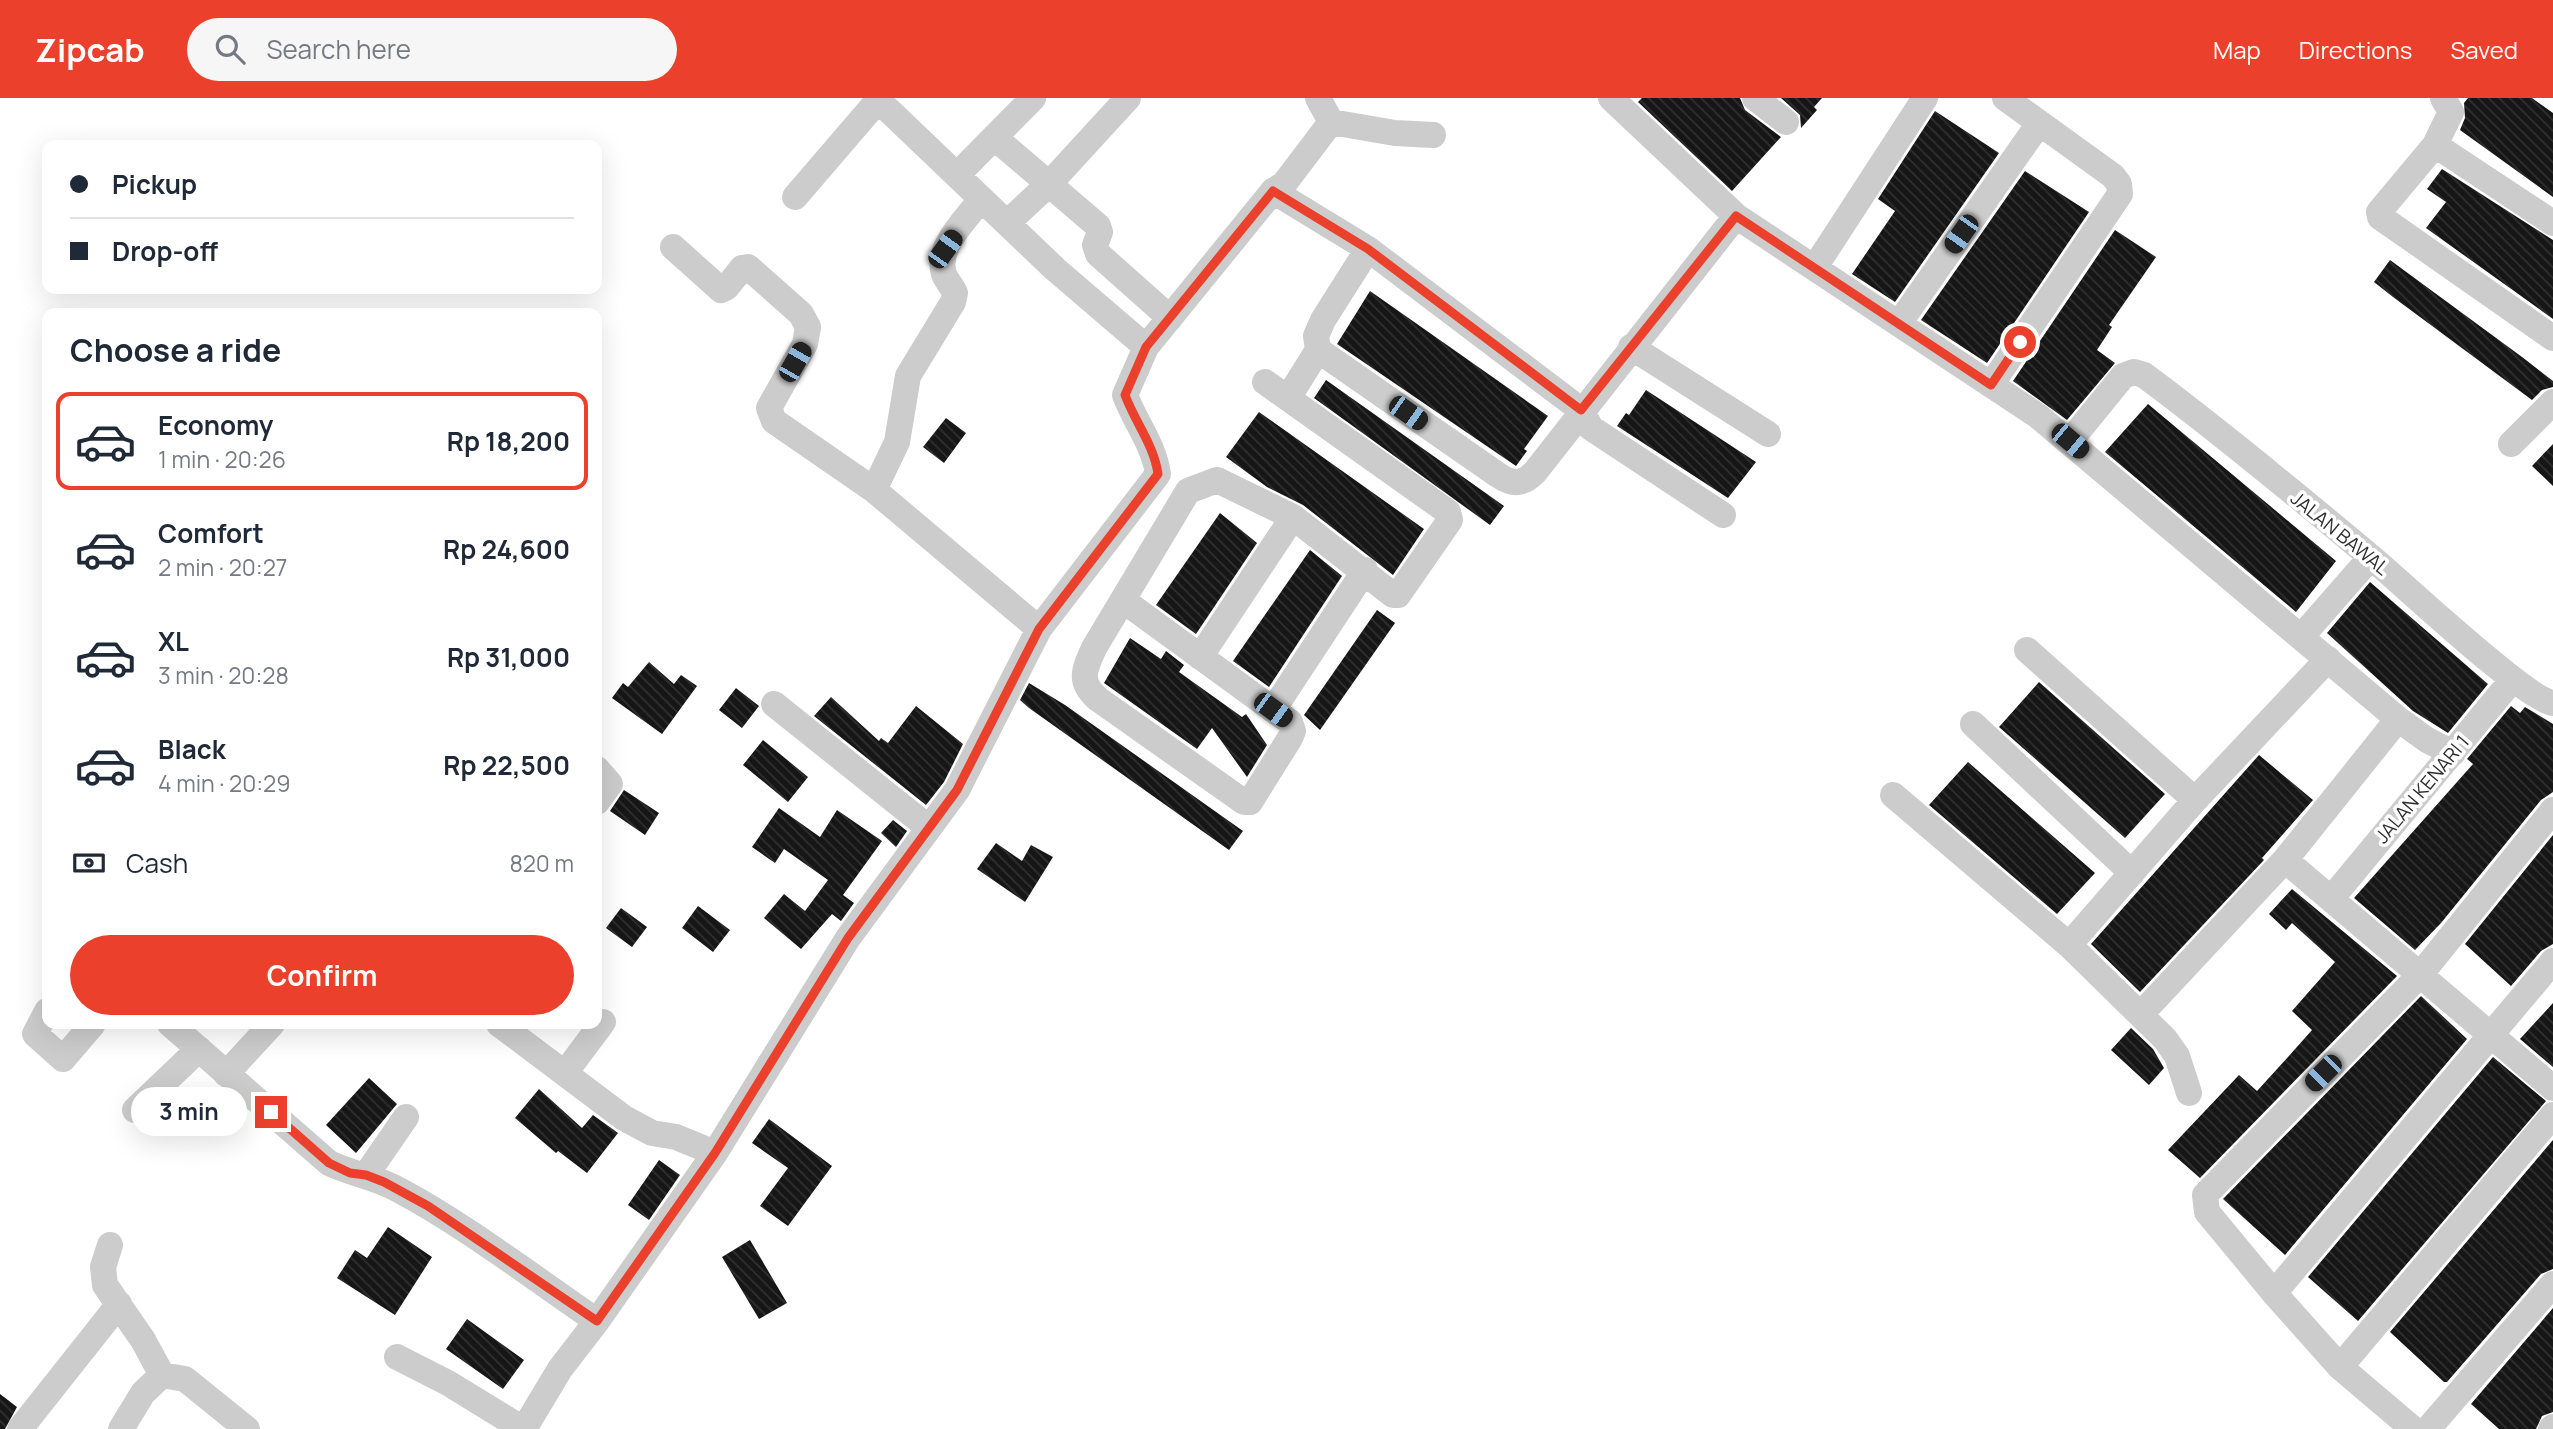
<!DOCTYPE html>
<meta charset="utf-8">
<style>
body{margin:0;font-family:Manrope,sans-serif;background:#f6f6f7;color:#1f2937;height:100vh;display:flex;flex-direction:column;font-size:26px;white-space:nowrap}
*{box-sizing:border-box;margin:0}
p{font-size:23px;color:#747a83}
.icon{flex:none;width:38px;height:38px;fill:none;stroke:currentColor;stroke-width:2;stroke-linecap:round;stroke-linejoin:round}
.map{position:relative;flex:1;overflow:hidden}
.drawer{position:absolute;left:42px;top:210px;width:560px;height:721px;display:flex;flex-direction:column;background:#fff;border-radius:14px;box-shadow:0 7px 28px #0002}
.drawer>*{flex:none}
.top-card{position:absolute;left:42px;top:42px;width:560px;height:154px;border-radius:14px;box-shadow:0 7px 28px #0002;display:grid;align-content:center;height:154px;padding:0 28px;background:#fff}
.end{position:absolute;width:32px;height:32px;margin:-16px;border:9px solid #eb402b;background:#fff;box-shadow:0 0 0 4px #fff}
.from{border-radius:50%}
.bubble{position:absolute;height:49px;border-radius:24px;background:#fff;box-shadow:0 7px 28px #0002;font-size:23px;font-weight:700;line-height:49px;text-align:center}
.car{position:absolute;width:21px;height:42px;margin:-21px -10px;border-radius:9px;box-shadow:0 0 5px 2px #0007;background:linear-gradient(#222 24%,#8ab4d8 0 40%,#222 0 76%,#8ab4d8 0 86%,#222 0)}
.top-card b{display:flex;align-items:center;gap:24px;height:66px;font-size:26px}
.top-card b+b{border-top:2px solid #e0e1e3}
.top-card i{width:18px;height:18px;background:#1f2937}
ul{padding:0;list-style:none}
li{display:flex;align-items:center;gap:21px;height:98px;margin:0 14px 10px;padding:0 14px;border:4px solid transparent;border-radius:14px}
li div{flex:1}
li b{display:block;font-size:26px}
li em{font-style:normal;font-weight:700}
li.on{border-color:#eb402b}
li>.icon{width:63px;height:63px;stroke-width:1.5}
h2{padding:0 28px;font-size:32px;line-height:84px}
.pay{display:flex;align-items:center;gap:18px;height:77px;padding:0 28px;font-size:26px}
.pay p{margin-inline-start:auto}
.action{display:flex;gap:14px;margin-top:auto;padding:14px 28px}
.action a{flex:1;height:80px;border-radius:42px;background:#eb402b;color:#fff;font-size:28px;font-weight:700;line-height:80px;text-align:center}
header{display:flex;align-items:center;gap:42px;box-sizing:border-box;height:98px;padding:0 35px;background:#eb402b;color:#fff}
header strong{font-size:33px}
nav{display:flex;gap:38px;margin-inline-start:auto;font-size:24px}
.search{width:490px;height:63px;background:#f6f6f7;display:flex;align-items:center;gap:18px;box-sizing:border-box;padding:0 24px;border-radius:38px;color:#747a83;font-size:26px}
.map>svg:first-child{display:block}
</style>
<header>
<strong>Zipcab</strong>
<div class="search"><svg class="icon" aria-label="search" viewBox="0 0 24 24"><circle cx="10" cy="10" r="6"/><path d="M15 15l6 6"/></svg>Search here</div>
<nav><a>Map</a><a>Directions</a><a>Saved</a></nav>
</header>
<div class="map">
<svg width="2553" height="1331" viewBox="0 0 2553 1331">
<defs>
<pattern id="building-back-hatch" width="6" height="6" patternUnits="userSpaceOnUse" patternTransform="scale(1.75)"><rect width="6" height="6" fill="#161616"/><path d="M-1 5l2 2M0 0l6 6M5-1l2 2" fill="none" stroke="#303030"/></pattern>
</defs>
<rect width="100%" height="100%" fill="#fff"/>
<path fill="url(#building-back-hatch)" d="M1642 0H1740L1745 12 1781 39 1732 93 1638 4Z
M1781 0H1822L1814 9 1817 12 1801 30 1800 17Z
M2468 0H2532L2553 15V99L2460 32 2465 20 2464 5Z
M1935 13 1999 55 1895 204 1852 176 1895 113 1878 101Z
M2442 71 2553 142V221L2426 130 2446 104 2427 91Z
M2025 73 2089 114 1987 265 1921 222Z
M2115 132 2156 159 2109 227 2112 229 2097 252 2115 265 2067 322 2013 283Z
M2390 162 2522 259 2553 283V289L2542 292 2532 302 2393 199 2374 184Z
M1370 193 1548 318 1524 351 1527 353 1516 368 1337 246Z
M1326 282 1504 408 1490 427 1314 300Z
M1646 292 1756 364 1728 400 1617 328 1626 315 1629 317Z
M2148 306 2336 463 2296 514 2105 354Z
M1259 314 1424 431 1393 477 1303 407 1267 389 1226 359Z
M946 320 966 335 944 365 923 349Z
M2553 346V388L2532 368Z
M1220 415 1257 445 1196 536 1156 507Z
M1310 452 1342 478 1269 589 1233 563Z
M2370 484 2488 586 2448 635 2413 613 2327 535Z
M1377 512 1395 525 1320 632 1304 617Z
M1130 540 1161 561 1166 553 1184 567 1179 574 1242 619 1246 616 1267 647 1247 679 1212 630 1197 651 1104 585Z
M649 564 674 586 681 577 697 588 662 636 612 600 623 585 628 589Z
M2039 584 2165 696 2125 740 1999 629Z
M1029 585 1065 607 1243 733 1229 752 1029 610 1020 602Z
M736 590 759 608 742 630 719 612Z
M831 599 879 643 881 640 888 645 916 608 963 646 944 684 926 707 814 618Z
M2511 608 2520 615 2525 609 2553 626V694L2541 702 2441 825 2415 852 2354 800 2473 666 2467 661Z
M763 642 808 679 788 704 743 667Z
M2259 657 2313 702 2262 760 2264 762 2140 894 2091 846Z
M1968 664 2095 775 2057 816 1929 707Z
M624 692 659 715 645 737 610 713Z
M779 710 820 739 837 712 882 743 843 797 854 805 841 823 832 816 801 851 764 820 784 796 805 813 828 782 784 751 775 765 752 749Z
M893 722 907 733 896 749 881 735Z
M2553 737V846L2541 853 2511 888 2465 846Z
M996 745 1022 763 1031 747 1053 759 1025 804 977 771Z
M2292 791 2397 878 2200 1080 2168 1052 2239 977 2257 993 2288 959 2312 932 2292 913 2335 864 2292 825 2286 832 2269 816Z
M698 808 730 832 713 854 682 830Z
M621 810 647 829 632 849 606 830Z
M2421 898 2467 941 2285 1157 2223 1101Z
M2553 905V969L2520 941Z
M2131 930 2153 951 2164 970 2149 987 2111 952Z
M2493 959 2546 1003 2358 1223 2308 1179Z
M369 980 397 1006 356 1055 326 1027Z
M539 991 582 1030 593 1017 618 1035 587 1075 558 1053 556 1055 515 1020Z
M769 1021 832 1068 788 1128 760 1108 788 1070 752 1045Z
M2553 1042V1171L2541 1176 2447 1284H2444L2390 1234Z
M659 1062 680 1077 649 1122 628 1107Z
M388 1129 432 1159 395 1217 337 1180 355 1152 367 1160Z
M750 1142 787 1205 759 1221 722 1159Z
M2553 1210V1314L2542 1318 2536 1331H2499L2471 1306Z
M467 1221 524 1262 503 1291 446 1251Z
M0 1296 17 1309 5 1331H0Z"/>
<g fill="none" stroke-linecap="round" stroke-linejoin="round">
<path stroke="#ccc" stroke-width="26" d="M1611 0 1736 118 2038 318 2398 621 2427 642 2453 655
M1755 0 1786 24
M2443 0 2451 14 2435 47 2379 114 2380 119 2553 240
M878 2 1055 171 1146 249
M1331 24 1395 35 1433 37
M995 40 1098 128 1100 134 1095 147 1098 156 1170 220
M2435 47 2553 125
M958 76 1033 0
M1273 93 1368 151 1581 312 1591 330 1723 417
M795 99 880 0
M1007 125 1050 85 1128 0
M673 149 721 192 727 189 742 170 748 169 801 216 808 229 805 246 769 310 774 323 874 392 1039 531
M1368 151 1323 222 1316 238 1318 252 1498 377C1513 387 1522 387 1535 374L1736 118
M1815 169 1925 0
M1900 224 2038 27
M1631 249 1768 336
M1991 287 2120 96 2119 86 2113 78 2005 0
M1288 300 1318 252
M2070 343 2123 278 2134 274 2144 277C2222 335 2298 398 2372 460 2402 485 2526 602 2553 605
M2511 346 2553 304
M874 392 897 344 908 278 953 204 955 195C952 188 946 182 944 176 935 149 967 121 981 101
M1124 503 1290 624 1293 633 1290 640 1250 704H1244L1098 601C1078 584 1084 572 1094 550L1188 393 1217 382 1293 419 1393 497H1398L1450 422 1448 414 1265 284
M2302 538 2371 459
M2027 552 2195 702 2069 847 2165 941 2177 958 2189 995
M1200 559 1293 419
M774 606 929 730
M1273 612 1365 472
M1973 626 2132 775
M597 671 610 686 597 704
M1893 697 2069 847
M2195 702 2328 561
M2285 762 2553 990
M2331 801 2513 581
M47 913 35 936 63 961 93 926
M2142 915 2285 762 2398 621
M170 926 329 1065C352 1076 376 1079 399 1092 468 1129 532 1179 597 1223
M499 926 624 1020 652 1035 676 1039 715 1055
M565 975 603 924
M226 976 272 926
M135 1012 199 951
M366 1077 406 1019
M110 1147 103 1169 105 1187 143 1242 162 1277
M2274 1195 2553 863
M397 1259 448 1285 523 1331
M2340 1269 2553 1017
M20 1331 119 1206
M121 1331 143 1295 162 1277 185 1281 247 1331
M524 1331 560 1271 597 1223 715 1055 848 840 957 692 1039 531 1158 376C1154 347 1135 324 1125 297L1146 249 1273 93 1284 86 1331 24 1318 0
M2413 1331 2340 1269 2274 1195 2207 1114 2205 1097 2420 877 2553 712
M2428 1331 2553 1186
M2551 1331 2553 1329"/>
</g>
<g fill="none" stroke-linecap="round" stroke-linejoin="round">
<path stroke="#eb402b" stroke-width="9" d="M271 1014 329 1065 350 1075 366 1077 384 1084 428 1108 597 1223 715 1055 848 840 957 692 1039 531 1158 376C1154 347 1135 324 1125 297L1146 249 1273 93 1368 151 1581 312 1736 118 1991 287 2020 244"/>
</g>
<g text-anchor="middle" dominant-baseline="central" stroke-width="7" stroke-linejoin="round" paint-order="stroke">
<g font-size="19" fill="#2f2f2f" stroke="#fff">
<text transform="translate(2340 435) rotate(39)">JALAN BAWAL</text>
<text transform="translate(2422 691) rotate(-50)">JALAN KENARI 1</text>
</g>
</g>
</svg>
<i class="end from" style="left:2020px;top:244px"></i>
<i class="end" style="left:271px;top:1014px"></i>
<div class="bubble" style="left:131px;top:989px;width:116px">3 min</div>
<i class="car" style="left:1961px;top:136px;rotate:215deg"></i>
<i class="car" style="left:945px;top:151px;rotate:36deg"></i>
<i class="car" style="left:795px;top:264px;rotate:30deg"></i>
<i class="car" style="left:1408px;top:315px;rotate:125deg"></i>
<i class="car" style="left:2070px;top:343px;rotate:130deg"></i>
<i class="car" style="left:1273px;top:612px;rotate:126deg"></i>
<i class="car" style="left:2323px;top:975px;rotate:225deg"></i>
<div class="top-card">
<b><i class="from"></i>Pickup</b>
<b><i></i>Drop-off</b>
</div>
<section class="drawer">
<h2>Choose a ride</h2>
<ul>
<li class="on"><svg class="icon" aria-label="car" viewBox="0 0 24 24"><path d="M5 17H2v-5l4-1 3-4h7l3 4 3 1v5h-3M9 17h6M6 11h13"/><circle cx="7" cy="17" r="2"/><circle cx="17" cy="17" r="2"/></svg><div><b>Economy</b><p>1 min · 20:26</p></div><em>Rp 18,200</em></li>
<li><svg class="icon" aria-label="car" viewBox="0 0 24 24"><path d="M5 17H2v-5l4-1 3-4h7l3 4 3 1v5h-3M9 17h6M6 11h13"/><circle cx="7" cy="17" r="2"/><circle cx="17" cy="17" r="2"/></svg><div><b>Comfort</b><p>2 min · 20:27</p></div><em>Rp 24,600</em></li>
<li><svg class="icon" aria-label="car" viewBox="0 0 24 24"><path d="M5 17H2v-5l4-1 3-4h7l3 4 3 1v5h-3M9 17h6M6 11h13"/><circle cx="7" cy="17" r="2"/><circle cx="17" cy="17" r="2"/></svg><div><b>XL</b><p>3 min · 20:28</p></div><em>Rp 31,000</em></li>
<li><svg class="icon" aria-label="car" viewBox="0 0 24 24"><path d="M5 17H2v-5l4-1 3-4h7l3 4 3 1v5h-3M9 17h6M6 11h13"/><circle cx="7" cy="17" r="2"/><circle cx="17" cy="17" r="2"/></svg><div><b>Black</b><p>4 min · 20:29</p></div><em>Rp 22,500</em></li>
</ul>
<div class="pay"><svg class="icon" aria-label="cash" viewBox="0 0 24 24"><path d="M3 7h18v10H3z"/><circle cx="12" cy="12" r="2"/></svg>Cash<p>820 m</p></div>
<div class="action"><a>Confirm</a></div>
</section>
</div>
